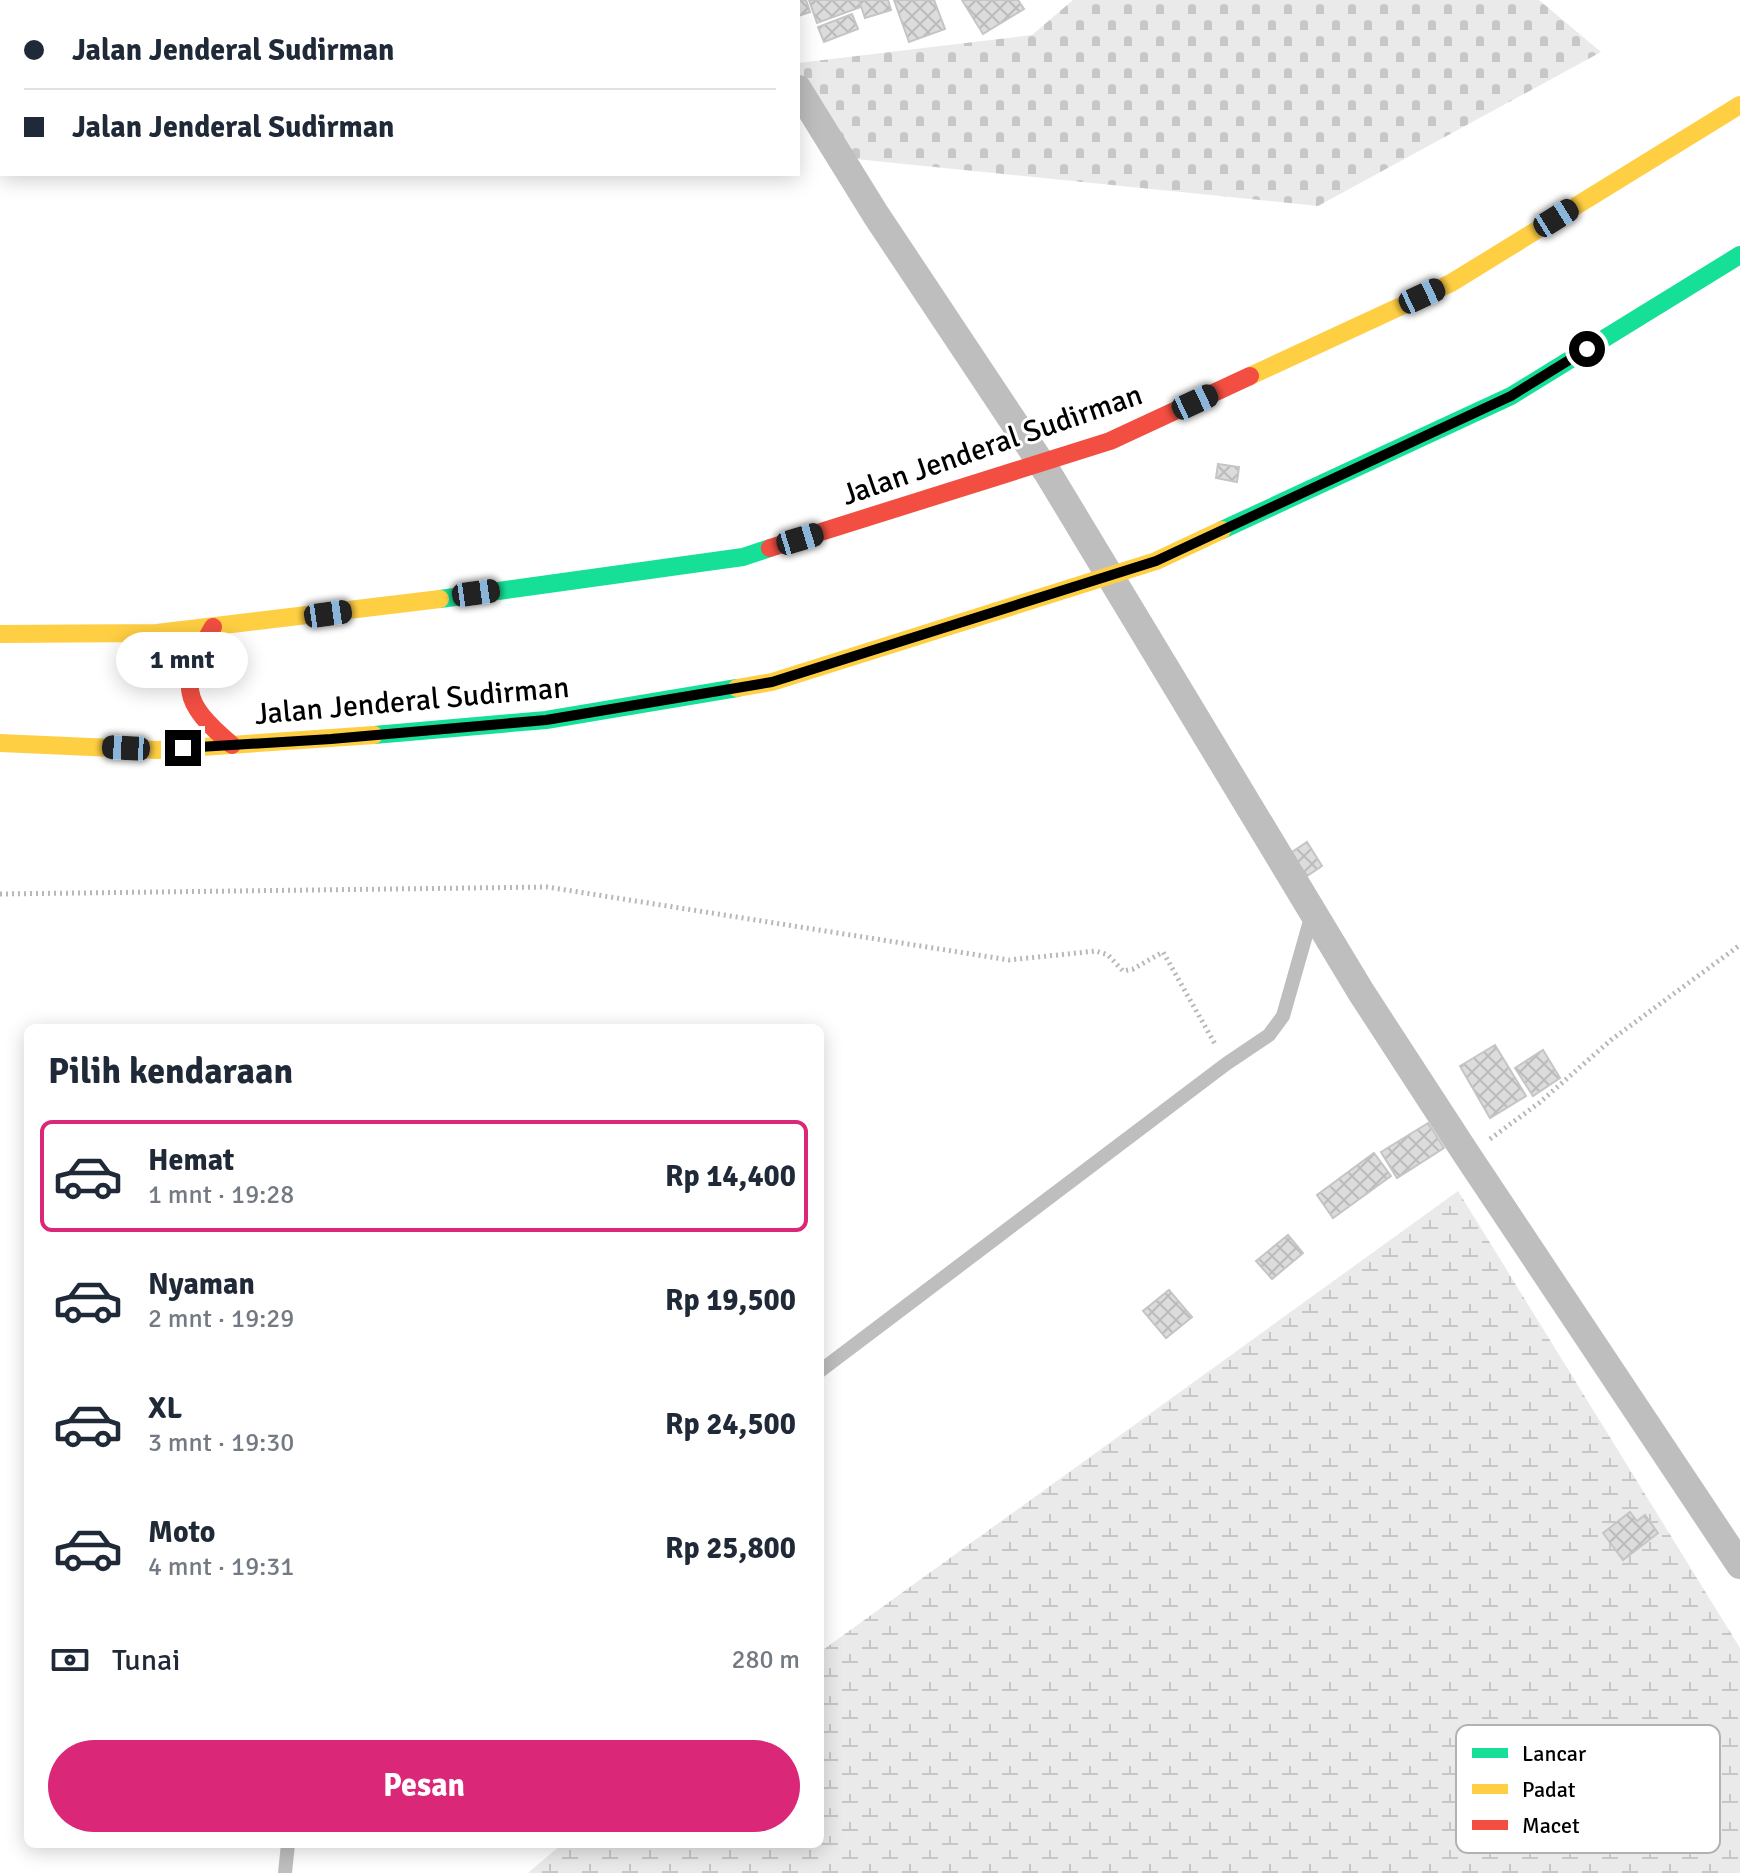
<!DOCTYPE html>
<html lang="id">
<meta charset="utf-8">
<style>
body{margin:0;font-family:Signika,sans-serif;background:#f2f2f3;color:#1f2937;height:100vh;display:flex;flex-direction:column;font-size:30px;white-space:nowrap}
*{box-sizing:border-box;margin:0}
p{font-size:26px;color:#747a83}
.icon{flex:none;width:44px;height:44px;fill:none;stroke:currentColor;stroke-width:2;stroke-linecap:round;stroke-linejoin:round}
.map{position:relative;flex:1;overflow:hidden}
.side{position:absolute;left:24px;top:1024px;width:800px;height:824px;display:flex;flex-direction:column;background:#fff;border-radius:12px;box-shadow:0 4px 20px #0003}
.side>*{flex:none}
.top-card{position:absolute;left:0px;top:0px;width:800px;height:176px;box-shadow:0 4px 20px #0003;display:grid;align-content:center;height:176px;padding:0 24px;background:#fff}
.end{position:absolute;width:36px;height:36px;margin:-18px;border:10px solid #000;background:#fff;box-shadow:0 0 0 4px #fff}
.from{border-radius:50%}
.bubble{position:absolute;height:56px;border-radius:28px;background:#fff;box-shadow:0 4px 20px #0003;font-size:26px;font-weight:800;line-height:56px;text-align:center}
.car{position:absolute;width:24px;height:48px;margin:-24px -12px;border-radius:10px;box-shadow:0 0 6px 2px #0007;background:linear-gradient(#222 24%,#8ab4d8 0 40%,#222 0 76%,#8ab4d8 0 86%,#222 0)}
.top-card b{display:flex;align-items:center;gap:28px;height:76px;font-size:30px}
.top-card b+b{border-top:2px solid #e0e1e3}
.top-card i{width:20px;height:20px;background:#1f2937}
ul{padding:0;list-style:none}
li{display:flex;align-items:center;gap:24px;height:112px;margin:0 16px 12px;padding:0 8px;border:4px solid transparent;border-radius:12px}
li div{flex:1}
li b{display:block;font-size:30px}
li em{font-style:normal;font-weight:800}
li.on{border-color:#db2777}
li>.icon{width:72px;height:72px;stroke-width:1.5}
h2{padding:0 24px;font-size:36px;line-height:96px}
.pay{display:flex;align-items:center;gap:20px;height:88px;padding:0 24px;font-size:30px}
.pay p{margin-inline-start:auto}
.cta{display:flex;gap:16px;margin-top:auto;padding:16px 24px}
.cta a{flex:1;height:92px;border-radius:48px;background:#db2777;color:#fff;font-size:32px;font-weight:800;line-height:92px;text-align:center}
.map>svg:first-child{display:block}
</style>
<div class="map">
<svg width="1740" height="1873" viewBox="0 0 1740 1873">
<defs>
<pattern id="wetland-marsh" width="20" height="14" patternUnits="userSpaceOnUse" patternTransform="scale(2)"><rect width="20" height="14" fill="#eaeaea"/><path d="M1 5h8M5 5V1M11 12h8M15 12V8" fill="none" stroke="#c7c7c7"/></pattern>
<pattern id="cemetery-stones" width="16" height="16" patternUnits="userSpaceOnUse" patternTransform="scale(2)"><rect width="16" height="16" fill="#eaeaea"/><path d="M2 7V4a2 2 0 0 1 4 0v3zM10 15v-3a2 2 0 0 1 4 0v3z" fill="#c7c7c7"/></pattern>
<pattern id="building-cross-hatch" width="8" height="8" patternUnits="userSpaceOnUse" patternTransform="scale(2)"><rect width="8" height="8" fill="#dcdcdc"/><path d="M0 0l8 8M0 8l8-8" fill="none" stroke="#bbb"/></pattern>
</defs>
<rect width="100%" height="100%" fill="#fff"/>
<path fill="url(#wetland-marsh)" d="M1458 1191 1740 1648V1873H528L562 1844H820V1652Z"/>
<path fill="url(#cemetery-stones)" d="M1073 0H1539L1601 52 1318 206 836 157 798 85V63L1032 35Z"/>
<path fill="url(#building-cross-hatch)" stroke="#c5c5c5" stroke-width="2" d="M777 0H806L810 12 798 16V2Z
M809 0H859L861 7 817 23Z
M859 0H888L891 10 865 18Z
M894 0H934L945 29 909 42Z
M962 0H1018L1024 9 983 34Z
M852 14 858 29 824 42 818 27Z
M1218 464 1239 467 1237 482 1216 478Z
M1307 842 1322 866 1304 878 1289 854Z
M1495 1045 1526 1096 1490 1118 1460 1066Z
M1543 1050 1560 1078 1533 1096 1515 1068Z
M1428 1123 1444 1148 1397 1178 1381 1152Z
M1374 1153 1391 1176 1333 1218 1317 1195Z
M1288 1235 1303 1253 1272 1279 1256 1261Z
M1169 1290 1192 1317 1166 1338 1143 1311Z
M1630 1512 1637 1521 1645 1515 1658 1533 1623 1560 1603 1533Z"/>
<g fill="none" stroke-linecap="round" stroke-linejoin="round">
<path stroke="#b8b8b8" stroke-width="5" stroke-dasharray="2 4" stroke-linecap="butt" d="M466 0 474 2
M24 2 25 0
M683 2 686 0
M0 41 2 37
M0 894 547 887 1009 960 1096 951 1108 955 1123 971 1133 969 1163 952 1215 1044
M1490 1139 1539 1103 1611 1040 1740 945"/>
<path stroke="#bebebe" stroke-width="14" d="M820 1371 1226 1064 1269 1035 1283 1016 1312 914
M285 1873 288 1844"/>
<path stroke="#bebebe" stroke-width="28" d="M745 0 746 2
M798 89 876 215 1049 475 1361 992 1467 1155 1740 1565"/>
<path stroke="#16e098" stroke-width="18" d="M1222 530 1511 396 1740 255
M440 599 743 557 770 548
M374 735 546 720 737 688"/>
<path stroke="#ffcf43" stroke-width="18" d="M1250 376 1451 283 1740 105
M0 634 157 633 440 599
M737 688 772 682 1156 561 1222 530
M0 743 158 750 374 735"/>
<path stroke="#f24e42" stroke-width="18" d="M770 548 1110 441 1250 376
M213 627C179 685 180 701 232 745"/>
</g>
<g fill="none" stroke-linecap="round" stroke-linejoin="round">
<path stroke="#000" stroke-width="10" d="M183 748 331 739 546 720 772 682 1156 561 1511 396 1587 349"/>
</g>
<g text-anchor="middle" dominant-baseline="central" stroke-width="6" stroke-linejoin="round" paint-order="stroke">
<g font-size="30" fill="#000" stroke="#fff">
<text transform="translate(992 445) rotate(-19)">Jalan Jenderal Sudirman</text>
<text transform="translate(412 701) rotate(-5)">Jalan Jenderal Sudirman</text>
</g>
</g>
<rect x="1456" y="1725" width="264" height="128" rx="12" fill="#fff" stroke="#b2b2b2" stroke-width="2"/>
<rect x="1472" y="1748" width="36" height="10" fill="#16e098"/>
<rect x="1472" y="1784" width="36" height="10" fill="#ffcf43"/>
<rect x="1472" y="1820" width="36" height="10" fill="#f24e42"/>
<g font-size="22" fill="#000">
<text x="1522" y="1761">Lancar</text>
<text x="1522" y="1797">Padat</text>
<text x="1522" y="1833">Macet</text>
</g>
</svg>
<i class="end from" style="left:1587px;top:349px"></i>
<i class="end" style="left:183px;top:748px"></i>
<div class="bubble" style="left:116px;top:632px;width:132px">1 mnt</div>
<i class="car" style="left:1556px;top:218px;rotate:58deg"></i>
<i class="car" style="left:1422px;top:296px;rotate:65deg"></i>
<i class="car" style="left:1195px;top:402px;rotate:65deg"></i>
<i class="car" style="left:800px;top:539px;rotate:73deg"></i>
<i class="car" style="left:476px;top:593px;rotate:82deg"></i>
<i class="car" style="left:328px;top:614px;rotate:82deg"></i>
<i class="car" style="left:126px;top:748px;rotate:273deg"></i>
<div class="top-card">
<b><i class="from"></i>Jalan Jenderal Sudirman</b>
<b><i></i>Jalan Jenderal Sudirman</b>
</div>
<section class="side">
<h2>Pilih kendaraan</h2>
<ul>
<li class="on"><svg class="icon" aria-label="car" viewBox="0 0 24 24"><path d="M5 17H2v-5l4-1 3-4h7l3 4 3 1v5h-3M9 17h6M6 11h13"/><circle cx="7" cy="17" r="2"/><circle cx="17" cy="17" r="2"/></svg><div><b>Hemat</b><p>1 mnt · 19:28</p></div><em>Rp 14,400</em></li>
<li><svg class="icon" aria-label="car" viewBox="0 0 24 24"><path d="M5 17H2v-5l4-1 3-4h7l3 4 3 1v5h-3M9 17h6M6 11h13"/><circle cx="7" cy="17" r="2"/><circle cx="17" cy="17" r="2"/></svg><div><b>Nyaman</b><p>2 mnt · 19:29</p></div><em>Rp 19,500</em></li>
<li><svg class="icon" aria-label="car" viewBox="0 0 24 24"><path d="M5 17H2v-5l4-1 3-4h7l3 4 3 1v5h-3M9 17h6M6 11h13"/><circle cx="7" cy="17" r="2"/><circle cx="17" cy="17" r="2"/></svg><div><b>XL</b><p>3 mnt · 19:30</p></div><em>Rp 24,500</em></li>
<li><svg class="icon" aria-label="car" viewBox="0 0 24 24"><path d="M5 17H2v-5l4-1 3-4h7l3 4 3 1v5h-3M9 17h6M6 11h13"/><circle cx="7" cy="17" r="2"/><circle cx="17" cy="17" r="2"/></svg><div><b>Moto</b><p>4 mnt · 19:31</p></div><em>Rp 25,800</em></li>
</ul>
<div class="pay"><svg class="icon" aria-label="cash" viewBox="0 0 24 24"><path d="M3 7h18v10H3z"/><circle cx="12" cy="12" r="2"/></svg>Tunai<p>280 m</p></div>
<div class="cta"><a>Pesan</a></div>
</section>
</div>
